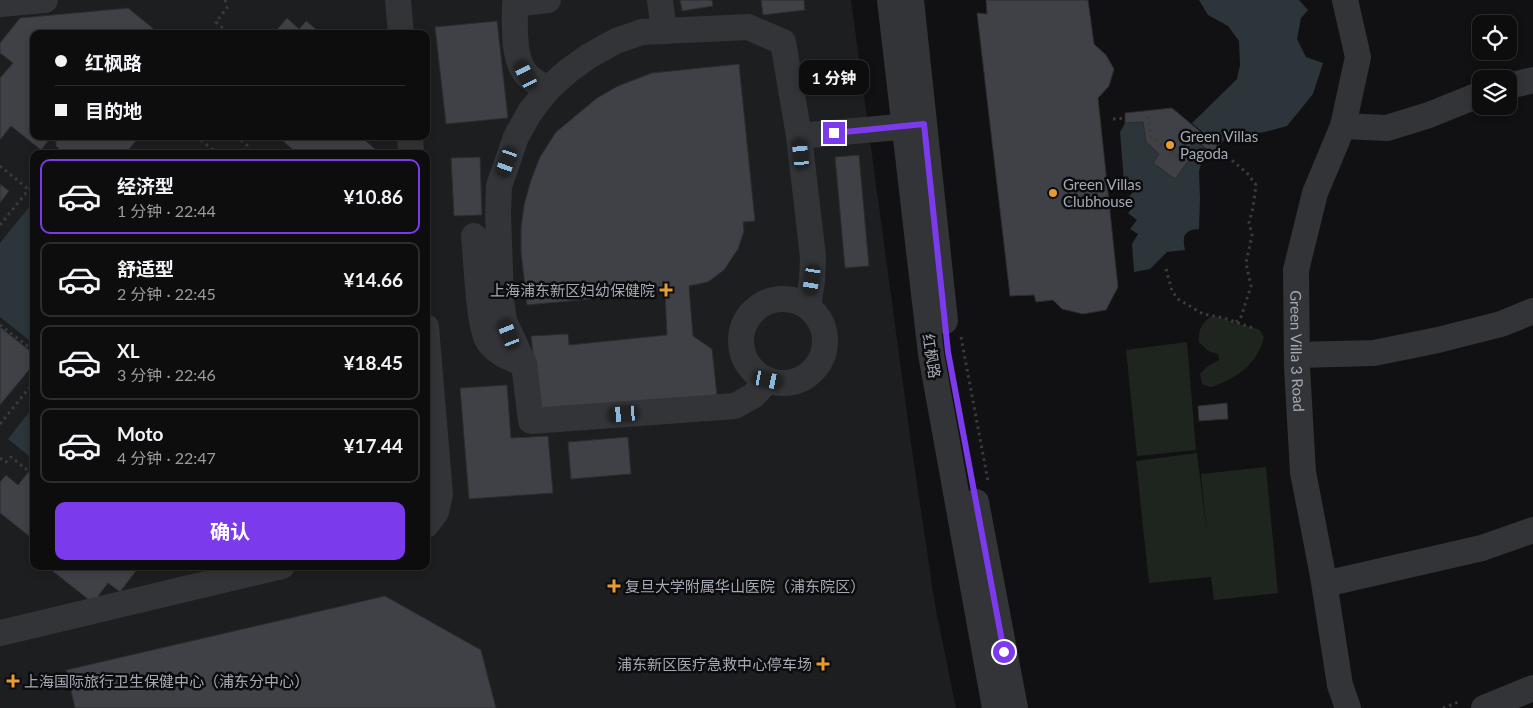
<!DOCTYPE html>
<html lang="zh">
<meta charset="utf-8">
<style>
body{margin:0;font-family:Lato,"Noto Sans SC",sans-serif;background:#1b1b1c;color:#f1f3f6;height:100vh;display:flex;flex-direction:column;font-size:19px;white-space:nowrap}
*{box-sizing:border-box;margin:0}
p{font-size:16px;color:#9a9c9e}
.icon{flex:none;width:28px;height:28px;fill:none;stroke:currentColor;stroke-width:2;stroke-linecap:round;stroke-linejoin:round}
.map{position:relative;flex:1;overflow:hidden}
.drawer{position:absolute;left:30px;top:150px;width:400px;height:420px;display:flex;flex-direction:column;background:#0d0d0e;border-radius:10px;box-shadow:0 2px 8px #0003,0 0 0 1px #2d2d2e}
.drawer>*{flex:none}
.guide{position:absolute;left:30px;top:30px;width:400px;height:110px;border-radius:10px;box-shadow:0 2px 8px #0003,0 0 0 1px #2d2d2e;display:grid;align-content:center;height:110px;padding:0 25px;background:#0d0d0e}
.tools{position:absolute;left:1472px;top:15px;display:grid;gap:10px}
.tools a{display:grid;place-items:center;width:45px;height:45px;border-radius:10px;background:#0d0d0e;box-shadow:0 2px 8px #0003,0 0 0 1px #2d2d2e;font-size:25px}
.end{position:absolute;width:22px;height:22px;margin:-11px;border:6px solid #7c3aed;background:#fff;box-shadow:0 0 0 2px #fff}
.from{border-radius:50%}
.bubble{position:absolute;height:35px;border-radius:10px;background:#0d0d0e;box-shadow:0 2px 8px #0003,0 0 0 1px #2d2d2e;font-size:16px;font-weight:700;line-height:35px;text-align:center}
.car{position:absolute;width:15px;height:30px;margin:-15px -8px;border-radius:6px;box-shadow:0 0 4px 1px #0007;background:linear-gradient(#222 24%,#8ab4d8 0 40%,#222 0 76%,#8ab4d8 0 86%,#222 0)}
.guide b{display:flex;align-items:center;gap:18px;height:48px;font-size:19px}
.guide b+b{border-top:1px solid #2d2d2e}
.guide i{width:12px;height:12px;background:#f1f3f6}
ul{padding:9px 0 0;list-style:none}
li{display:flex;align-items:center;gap:15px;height:75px;margin:0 10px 8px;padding:0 15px;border:2px solid #2d2d2e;border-radius:10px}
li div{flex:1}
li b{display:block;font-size:19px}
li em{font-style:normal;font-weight:700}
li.selected{border-color:#7c3aed}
li>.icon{width:45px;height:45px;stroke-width:1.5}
.action{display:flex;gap:10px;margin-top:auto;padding:10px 25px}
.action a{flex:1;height:58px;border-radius:10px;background:#7c3aed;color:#fff;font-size:20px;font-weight:700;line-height:58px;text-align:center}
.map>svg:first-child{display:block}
</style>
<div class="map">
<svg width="1533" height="708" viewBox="0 0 1533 708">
<rect width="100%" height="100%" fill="#111113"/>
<path fill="#1d1e20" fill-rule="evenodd" d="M0 0H851L912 450 935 605 956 708H0ZM34 34H426V136H34ZM34 154H426V566H34Z"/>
<path fill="#1e251e" d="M1212 316C1228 319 1243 327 1259 329L1264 337C1258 364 1236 379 1211 387L1202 384 1200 374 1208 366 1219 360 1218 354 1208 351 1199 342C1198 329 1202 323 1212 316Z
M1187 342 1196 450 1137 456 1126 350Z
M1197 453 1207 534 1201 474 1266 467 1278 593 1214 600 1211 577 1149 583 1136 461Z"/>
<path fill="#2b353a" d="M1199 0H1299L1308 10 1301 18 1297 39 1306 57 1323 63 1313 94 1287 126 1265 132 1227 137 1219 146 1192 123 1237 79 1240 65 1239 41 1228 26 1208 15Z
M1143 122 1146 142 1159 154 1193 153 1187 149 1195 140 1209 151 1202 160 1199 171 1200 199 1199 229C1184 230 1182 236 1185 250L1167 252 1150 269 1134 272 1132 244 1138 234 1130 229 1137 220 1128 213 1134 206 1126 200 1133 192 1124 182 1120 132 1125 123Z
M34 201V344L0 317V243Z
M34 406V460L8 439Z"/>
<path fill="#404146" stroke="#2b2c2f" d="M680 0H712L713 6 682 11Z
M761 0H804L805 10 763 15Z
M986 0H1088L1094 44 1106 55 1114 69 1109 86 1098 98 1118 287 1106 310 1083 314 1062 309 1053 300 1036 302 1034 295 1010 296 977 13 987 14Z
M128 8 160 34H34V136H52L41 150 11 126 0 140V78L13 63 0 53V43L20 18Z
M287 18 299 29 306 21 322 34H273Z
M497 21 508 118 446 124 435 27Z
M739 64 755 221 743 222 744 231 738 249 724 270 708 282 689 286 693 336 712 349 717 395 540 413 531 336 568 334 569 345 667 335 665 292 527 305 521 252V228L524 205 531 180 540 157 556 132 597 98 618 86 652 73Z
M1172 108 1220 148 1212 153 1195 140 1187 149 1194 153 1175 179 1153 163 1159 154 1146 142 1143 122 1125 123V113Z
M56 136H140L126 153 127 154H65L56 146Z
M277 136H360L381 154H298Z
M859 155 869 266 845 268 835 157Z
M480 157 482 215 454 216 451 158Z
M0 184 9 191 0 203Z
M0 327 34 354V364L0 405Z
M507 385 511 438 548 436 553 493 469 499 460 388Z
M1227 403 1228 419 1199 421 1198 406Z
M628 437 631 474 571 479 568 442Z
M34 465V540L0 513V482L6 475 18 485Z
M34 545V557L28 552Z
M46 566H139V567L120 592 108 583 93 603Z
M385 596 481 650 496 708H75L66 670Z"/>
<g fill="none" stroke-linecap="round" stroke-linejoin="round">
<path stroke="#393b3e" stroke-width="3" stroke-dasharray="2.5 4" stroke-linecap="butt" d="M225 0 227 8 216 22 230 34
M1148 116 1151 137 1177 156 1194 134
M1113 119 1125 118
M196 136 218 154
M236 136 248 146 241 154
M1215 151 1228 157 1247 173 1256 185 1253 208 1249 223 1252 235 1246 263 1251 286 1241 317 1236 322
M57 154 60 150
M0 166 28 189
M0 225 34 183
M1166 269 1172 291 1178 299 1203 314 1224 318 1253 328
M0 325 34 351
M961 337 988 481
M0 424 34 382
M0 458 6 462 11 457 26 469 34 459
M1443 708 1461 701"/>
<g stroke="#323437" stroke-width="26">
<path d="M398 0 401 34"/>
<path d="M660 0 664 31"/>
<path d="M890 0 931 354 995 708"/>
<path d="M911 0 945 321"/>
<path id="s1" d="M1345 0 1358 57 1343 126 1315 193 1296 270 1297 367 1303 472 1323 576 1340 685 1348 708"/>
<path d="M0 4 45 0"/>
<path d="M1509 86 1533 80"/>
<path d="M548 89C541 85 533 81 528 76 512 61 515 23 515 4L548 0"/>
<path d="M1343 126 1387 128 1429 115 1481 94"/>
<path d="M410 136 411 154"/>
<path d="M799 136 921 125"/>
<path d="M474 236C476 255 479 329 488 341 497 354 510 358 524 364"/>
<circle cx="783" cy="341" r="42"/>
<path d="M426 327 440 494 436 512 426 525"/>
<path d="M1297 355 1374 353 1438 340 1501 324 1533 311"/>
<path d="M768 380 753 396 735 406 531 421 524 364 504 321 501 299 498 214 499 186 516 137 530 112 548 89 568 71 589 56 616 41 642 32 748 27 783 42 799 136 813 257 812 280 808 307"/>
<path d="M976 502 1015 708"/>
<path d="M1325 584 1482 548 1533 530"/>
<path d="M0 633 282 566"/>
<path d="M1484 708 1533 688"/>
</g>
</g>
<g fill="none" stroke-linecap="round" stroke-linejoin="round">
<path stroke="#7c3aed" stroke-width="6" d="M834 133 924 124 948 352 1004 652"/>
</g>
<g fill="#e79b35" stroke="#0c0c0e" stroke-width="2">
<circle cx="1170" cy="145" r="5"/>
<circle cx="1053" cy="193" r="5"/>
<path d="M663.5 282.5h5v5h5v5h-5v5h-5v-5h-5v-5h5z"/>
<path d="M611.5 578.5h5v5h5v5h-5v5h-5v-5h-5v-5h5z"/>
<path d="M820.5 656.5h5v5h5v5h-5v5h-5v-5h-5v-5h5z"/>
<path d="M10.5 673.5h5v5h5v5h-5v5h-5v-5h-5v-5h5z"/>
</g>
<g text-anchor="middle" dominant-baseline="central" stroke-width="5" stroke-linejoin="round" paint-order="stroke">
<g font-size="15" fill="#a3a9b3" stroke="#0c0c0e" text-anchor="start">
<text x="1180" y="136">Green Villas<tspan x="1180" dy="17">Pagoda</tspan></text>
<text x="1063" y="184">Green Villas<tspan x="1063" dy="17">Clubhouse</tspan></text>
<text x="655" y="290" text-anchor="end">上海浦东新区妇幼保健院</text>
<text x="625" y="586">复旦大学附属华山医院（浦东院区）</text>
<text x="812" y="664" text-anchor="end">浦东新区医疗急救中心停车场</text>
<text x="24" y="681">上海国际旅行卫生保健中心（浦东分中心）</text>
</g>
<g font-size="15" fill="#a3a9b3" stroke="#0c0c0e">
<text stroke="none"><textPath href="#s1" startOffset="362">Green Villa 3 Road</textPath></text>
<text transform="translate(932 356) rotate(81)">红枫路</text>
</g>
</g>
</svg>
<div class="tools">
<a><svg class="icon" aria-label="locate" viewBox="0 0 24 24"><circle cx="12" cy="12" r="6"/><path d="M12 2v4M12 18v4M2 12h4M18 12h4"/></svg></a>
<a><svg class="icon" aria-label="layers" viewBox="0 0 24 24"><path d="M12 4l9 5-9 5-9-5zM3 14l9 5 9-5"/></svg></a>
</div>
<i class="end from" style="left:1004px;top:652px"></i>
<i class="end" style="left:834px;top:133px"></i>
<div class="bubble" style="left:799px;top:60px;width:70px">1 分钟</div>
<i class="car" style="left:526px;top:75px;rotate:333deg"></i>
<i class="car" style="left:801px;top:154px;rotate:354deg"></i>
<i class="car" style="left:507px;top:162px;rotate:199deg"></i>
<i class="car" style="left:812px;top:280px;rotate:189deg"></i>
<i class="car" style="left:509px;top:334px;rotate:338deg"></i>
<i class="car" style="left:768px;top:380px;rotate:102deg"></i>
<i class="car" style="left:624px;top:414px;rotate:265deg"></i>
<div class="guide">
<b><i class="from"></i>红枫路</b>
<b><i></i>目的地</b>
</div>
<section class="drawer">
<ul>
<li class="selected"><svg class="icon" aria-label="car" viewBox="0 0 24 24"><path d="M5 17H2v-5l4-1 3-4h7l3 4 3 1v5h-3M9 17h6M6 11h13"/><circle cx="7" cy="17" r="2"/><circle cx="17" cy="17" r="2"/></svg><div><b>经济型</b><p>1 分钟 · 22:44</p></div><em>¥10.86</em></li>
<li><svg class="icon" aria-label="car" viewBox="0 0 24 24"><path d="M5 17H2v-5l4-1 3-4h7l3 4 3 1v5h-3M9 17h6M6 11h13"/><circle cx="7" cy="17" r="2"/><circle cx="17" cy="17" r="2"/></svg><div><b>舒适型</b><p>2 分钟 · 22:45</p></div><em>¥14.66</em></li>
<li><svg class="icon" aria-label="car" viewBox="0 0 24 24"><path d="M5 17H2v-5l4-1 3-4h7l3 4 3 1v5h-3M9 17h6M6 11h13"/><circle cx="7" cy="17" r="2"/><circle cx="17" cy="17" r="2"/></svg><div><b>XL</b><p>3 分钟 · 22:46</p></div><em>¥18.45</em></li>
<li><svg class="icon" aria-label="car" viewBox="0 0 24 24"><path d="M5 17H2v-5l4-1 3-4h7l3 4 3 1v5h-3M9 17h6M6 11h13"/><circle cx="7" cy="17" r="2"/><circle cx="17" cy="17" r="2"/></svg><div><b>Moto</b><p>4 分钟 · 22:47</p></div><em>¥17.44</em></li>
</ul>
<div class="action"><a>确认</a></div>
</section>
</div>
